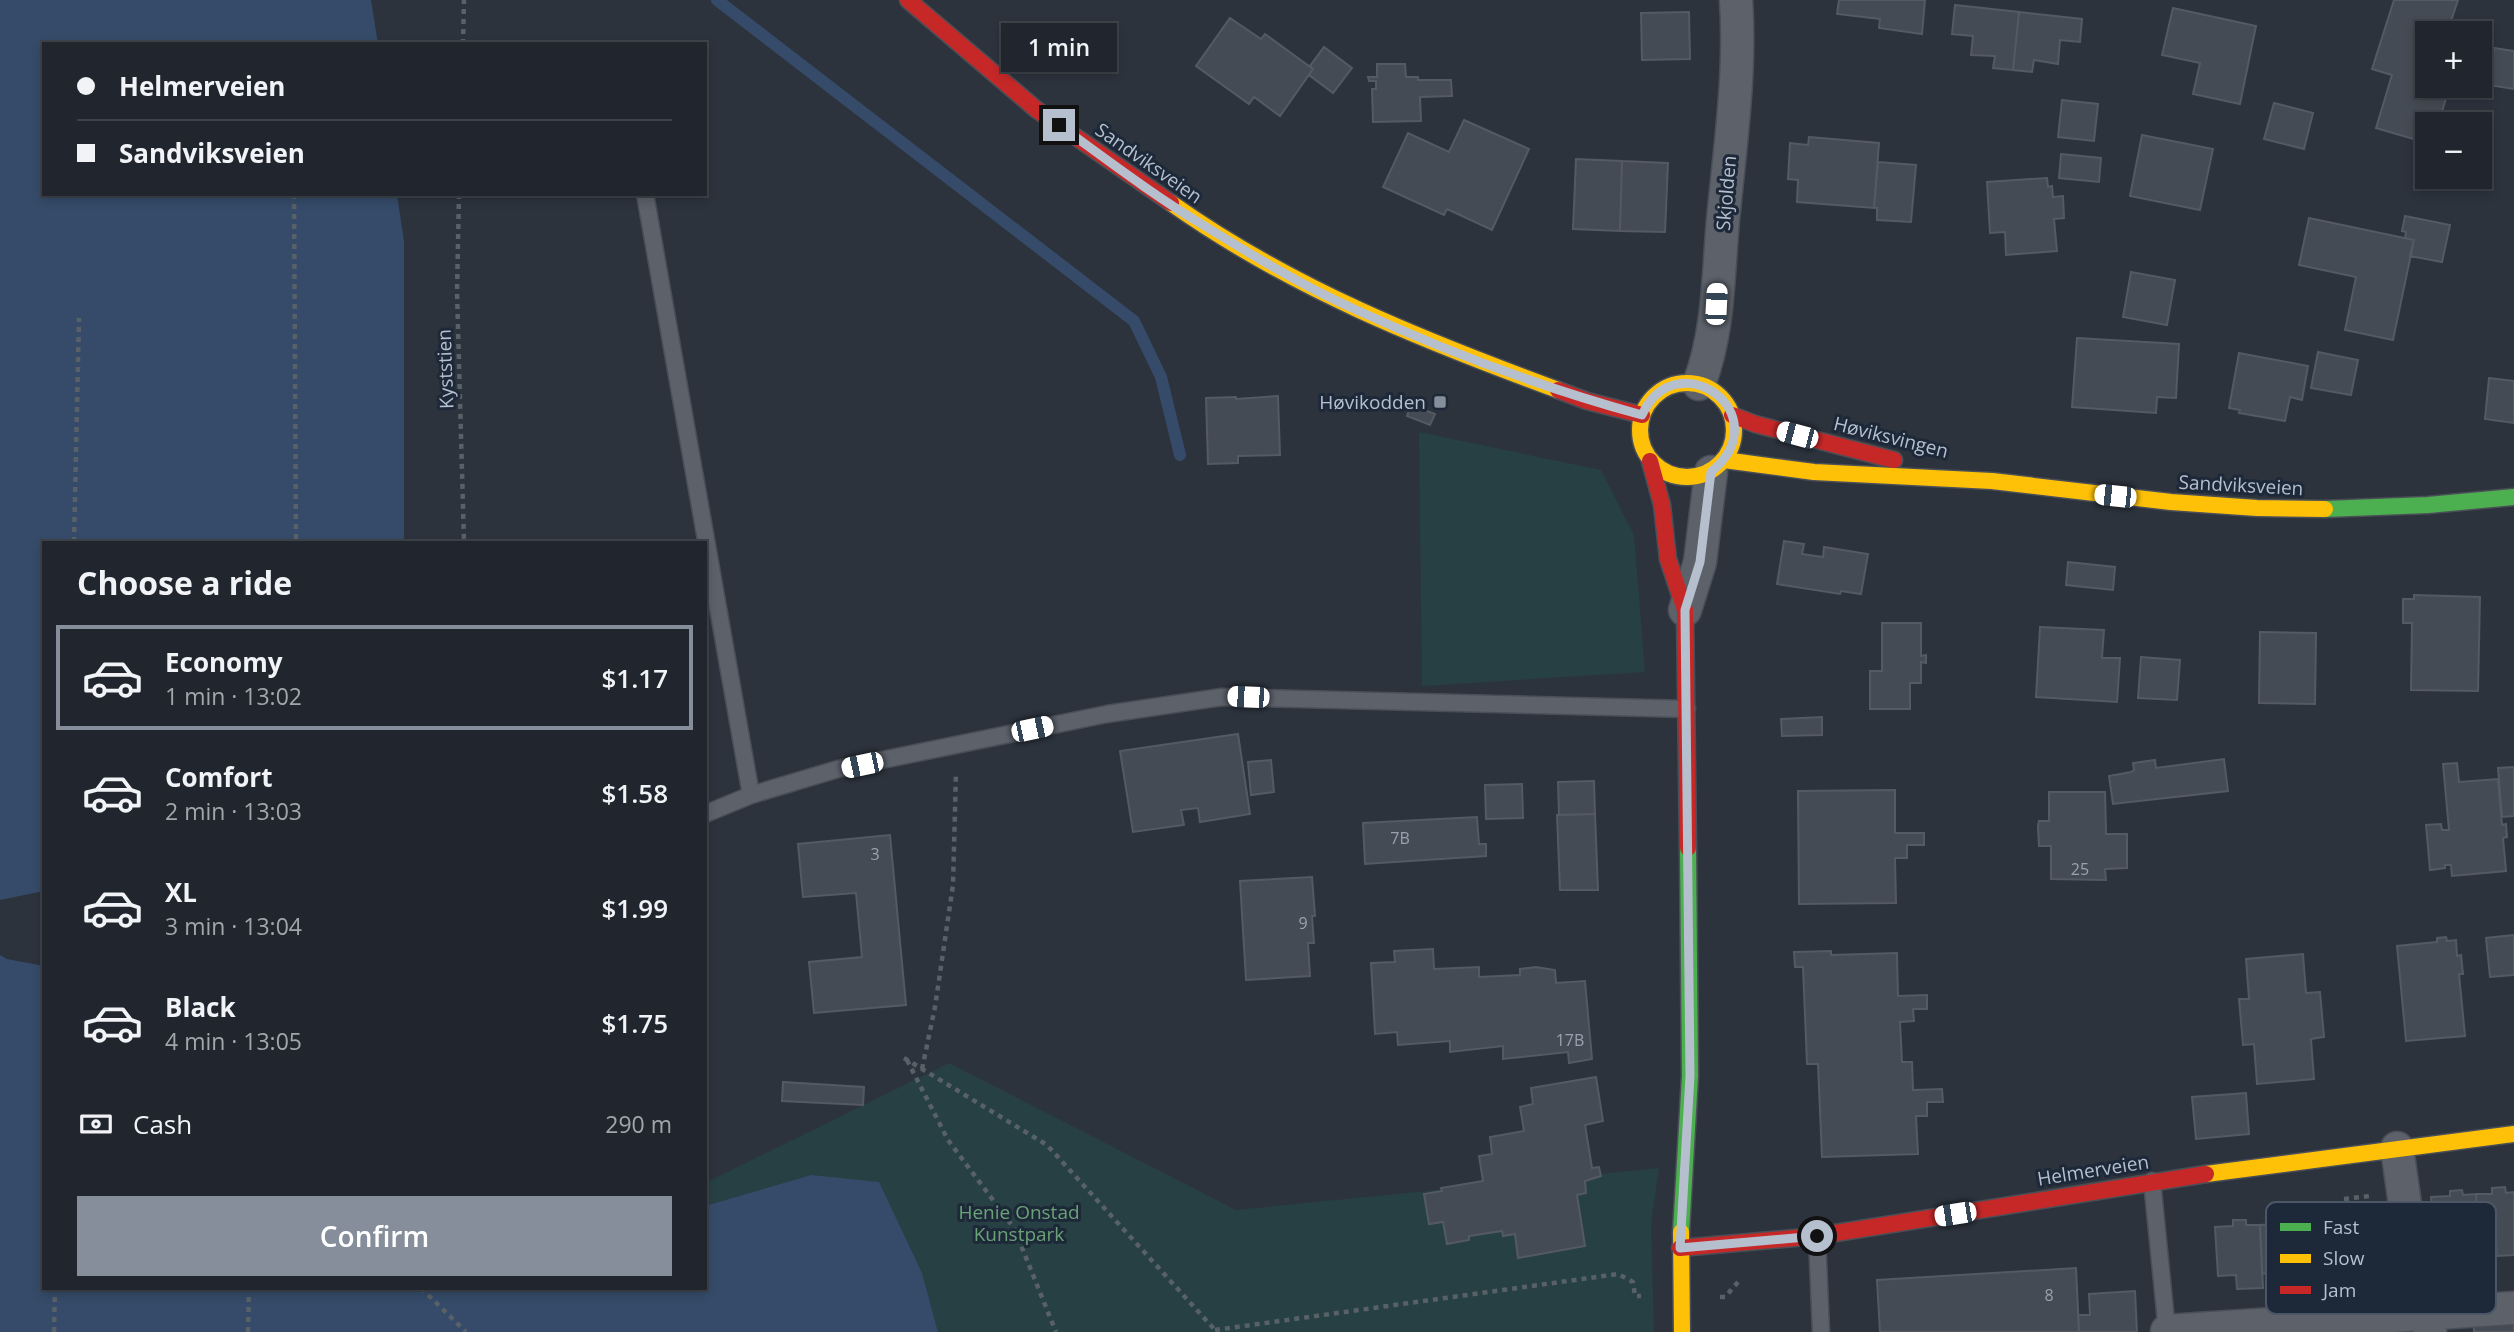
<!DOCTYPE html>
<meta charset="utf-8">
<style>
body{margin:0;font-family:"Open Sans",sans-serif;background:#2d323a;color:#f1f3f6;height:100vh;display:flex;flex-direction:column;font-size:26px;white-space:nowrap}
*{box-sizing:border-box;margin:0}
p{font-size:23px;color:#a2a5aa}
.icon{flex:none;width:38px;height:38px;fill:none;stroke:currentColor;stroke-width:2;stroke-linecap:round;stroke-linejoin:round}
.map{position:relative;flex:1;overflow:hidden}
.drawer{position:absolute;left:42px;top:541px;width:665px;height:749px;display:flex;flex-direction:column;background:#21262e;border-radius:0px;box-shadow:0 4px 10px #0003,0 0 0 2px #3e434a}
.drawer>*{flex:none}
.banner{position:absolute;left:42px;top:42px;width:665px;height:154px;border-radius:0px;box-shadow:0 4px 10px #0003,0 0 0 2px #3e434a;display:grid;align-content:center;height:154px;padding:0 35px;background:#21262e}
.tools{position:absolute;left:2415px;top:21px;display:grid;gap:14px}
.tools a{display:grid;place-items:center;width:77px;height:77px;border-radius:0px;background:#21262e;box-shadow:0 4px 10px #0003,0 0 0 2px #3e434a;font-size:35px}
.end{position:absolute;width:32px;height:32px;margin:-16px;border:9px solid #b6bfce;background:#111;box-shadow:0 0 0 4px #111}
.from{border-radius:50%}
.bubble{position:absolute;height:49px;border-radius:0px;background:#21262e;box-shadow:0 4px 10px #0003,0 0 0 2px #3e434a;font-size:23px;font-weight:600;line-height:49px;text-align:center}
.car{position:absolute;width:21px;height:42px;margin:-21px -10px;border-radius:9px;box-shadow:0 0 5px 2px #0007;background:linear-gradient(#fff 24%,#345 0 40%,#fff 0 76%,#345 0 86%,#fff 0)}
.banner b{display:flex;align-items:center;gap:24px;height:66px;font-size:26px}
.banner b+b{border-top:2px solid #3e434a}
.banner i{width:18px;height:18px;background:#f1f3f6}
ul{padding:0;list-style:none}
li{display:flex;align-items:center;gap:21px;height:105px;margin:0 14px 10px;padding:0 21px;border:4px solid transparent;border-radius:0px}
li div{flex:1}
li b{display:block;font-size:26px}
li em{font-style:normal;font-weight:600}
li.selected{border-color:#868e9b}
li>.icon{width:63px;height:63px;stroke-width:1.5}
h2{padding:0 35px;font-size:32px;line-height:84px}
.pay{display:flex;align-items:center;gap:18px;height:77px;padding:0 35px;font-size:26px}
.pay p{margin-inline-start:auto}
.action{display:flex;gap:14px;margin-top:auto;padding:14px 35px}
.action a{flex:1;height:80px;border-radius:0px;background:#868e9b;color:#fff;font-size:28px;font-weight:600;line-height:80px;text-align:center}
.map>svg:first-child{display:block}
</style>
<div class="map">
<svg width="2514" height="1332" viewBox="0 0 2514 1332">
<rect width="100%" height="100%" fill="#2c333d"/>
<path fill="#274044" d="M1419 432 1601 470 1634 535 1645 672 1422 686Z
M949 1063 1236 1210 1659 1168 1651 1224 1654 1332H938L922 1273 811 1175 705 1206V1183Z"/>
<path fill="#354b69" d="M0 0H371L378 44H44V194H397L404 242V542H44V891L0 900Z
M0 955 7 959 44 966V1288H705V1206L811 1175 879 1182 922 1273 938 1332H0Z"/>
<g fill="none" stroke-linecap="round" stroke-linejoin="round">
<path stroke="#354b69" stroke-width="12" d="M717 0 1134 321 1161 377 1180 455"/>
</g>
<path fill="#454b54" stroke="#545a64" stroke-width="2" d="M1839 0H1925L1922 34 1879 28 1880 19 1837 14Z
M2394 0H2458L2447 33H2427V86H2450L2438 124H2427V143L2376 128 2392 75 2372 69Z
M1955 5 2019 12 2013 70 1993 68 1995 56 1971 55 1973 36 1952 34Z
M2173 8 2256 26 2240 104 2193 94 2200 63 2162 55Z
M1689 12 1690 59 1642 60 1641 13Z
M2019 12 2082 19 2080 42 2060 40 2058 64 2034 60 2032 72 2013 70Z
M1230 18 1261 39 1265 34 1313 69 1280 116 1254 97 1249 104 1196 66Z
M1324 47 1352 68 1333 93 1309 75 1313 69 1310 66Z
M2494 48 2514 51V89L2489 85Z
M1377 64H1405L1406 77H1418V80H1451L1452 96 1420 97 1421 121 1373 122 1372 89H1376V81H1369L1368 77H1377Z
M2062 100 2098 104 2094 141 2058 137Z
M2274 103 2313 113 2304 149 2264 139Z
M1464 120 1529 149 1492 230 1447 209 1444 215 1383 187 1408 133 1449 152Z
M2142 135 2213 149 2200 210 2130 196Z
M1809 137 1879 143 1874 208 1797 202 1798 180 1788 179 1790 143 1808 145Z
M2061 154 2101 158 2099 182 2059 178Z
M1576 159 1622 161 1620 231 1573 229Z
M1622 161 1668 163 1665 232 1620 231Z
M1878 162 1916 165 1911 222 1877 220V208H1874Z
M2047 178 2048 187 2052 186 2053 197 2063 196 2064 218 2054 219 2057 251 2006 255 2005 232 1990 233 1987 182Z
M2405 216 2450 225 2442 262 2410 256 2414 240 2405 238 2406 232 2402 231Z
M2309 218 2414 240 2393 340 2345 330 2356 277 2299 265Z
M2131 272 2175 280 2167 325 2123 317Z
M2077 338 2179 344 2176 398 2157 397 2156 413 2072 407Z
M2318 352 2358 360 2351 395 2311 388Z
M2239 353 2308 366 2302 400 2290 397 2285 421 2239 413 2240 410 2229 408Z
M2489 378 2514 381V423L2485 419Z
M1278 396 1280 455 1238 456V463L1208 464 1206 398 1236 397V399Z
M1411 405 1435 414 1430 425 1407 416Z
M1784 541 1804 544 1802 554 1823 557 1824 547 1868 554 1861 594 1841 591 1840 594 1777 584Z
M2068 562 2115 567 2113 590 2066 585Z
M2414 595 2480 597 2478 691 2411 690 2412 623H2403V599H2414Z
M1882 623H1921V656L1926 655V663L1921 662V683H1910V709H1870V671H1882Z
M2040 627 2104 630 2102 658H2120L2117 702 2036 697Z
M2260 632 2316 633 2315 704 2259 703Z
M2141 657 2180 660 2177 700 2138 698Z
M1822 717V735L1782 736 1781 719Z
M1238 734 1250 814 1200 822 1198 808 1181 810 1184 825 1133 832 1120 751Z
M2224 759 2228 791 2113 804 2109 776 2131 772 2134 770 2133 763 2155 760 2156 768Z
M1271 760 1274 792 1251 795 1248 762Z
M2457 763 2459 782 2498 779 2502 825 2506 824 2507 837 2503 838 2506 871 2452 876 2451 865H2445V868L2430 870 2426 825 2441 824 2442 830H2449L2443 764Z
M2514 767V816L2502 817 2498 768Z
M1594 781 1595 814 1559 815 1558 782Z
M1522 784 1523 818 1486 819 1485 785Z
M1895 790V833H1924V845H1907V858H1895L1896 903 1799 904 1798 791Z
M2049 792H2105L2106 834H2127V868L2105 869 2106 880 2051 879V846H2039L2038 826 2039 821H2049Z
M1595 814 1598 890H1560L1557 815Z
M1477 817 1479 844H1486V856L1365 864 1363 823Z
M890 835 906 1005 814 1013 809 962 862 957 856 893 803 897 798 844Z
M1312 877 1315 916H1312L1314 943H1308L1310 976 1246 980 1240 881Z
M2514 935V975L2490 977 2486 938Z
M2446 937 2447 941 2456 940 2457 956 2461 955 2463 974H2459L2465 1036 2406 1041 2397 946 2437 942V938Z
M1433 949 1434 969 1479 967V977L1520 975V969L1536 967 1555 970 1556 983 1585 981 1592 1059 1569 1063 1568 1052 1503 1059V1046L1450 1052V1041L1398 1045 1397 1032 1375 1034 1371 963 1395 962 1394 951Z
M1831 951V955L1897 953 1898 996 1927 995V1009H1913L1914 1021 1900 1022 1902 1062H1912L1913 1090 1942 1089 1943 1102H1927V1116H1916L1918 1154 1822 1157 1818 1064H1807L1803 967H1795L1794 952Z
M2303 954 2306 993 2320 992 2324 1037 2311 1039 2314 1079 2257 1084 2254 1044 2243 1045 2239 999H2249L2246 959Z
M1596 1077 1603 1121 1585 1125 1592 1168 1599 1167 1601 1176 1585 1181 1586 1193 1577 1195 1585 1246 1518 1258 1515 1234 1503 1236 1502 1231 1469 1236V1240L1447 1244 1443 1222 1429 1224 1424 1194 1442 1191 1441 1188 1483 1181 1479 1156 1492 1154 1490 1137 1524 1131 1520 1107 1533 1104 1531 1088Z
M783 1082 864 1087 863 1105 782 1101Z
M2246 1093 2249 1134 2196 1139 2192 1097Z
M2505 1187 2506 1193 2514 1192V1255L2497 1256 2496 1242 2479 1243 2476 1194H2492V1188Z
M2462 1190 2463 1195 2476 1194 2480 1257 2455 1259 2453 1244 2435 1245 2431 1197 2450 1196V1191Z
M2289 1217V1223L2302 1222 2306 1285 2280 1286 2279 1272 2262 1274 2260 1225 2276 1224V1218Z
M2233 1220H2246V1225H2260L2263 1288 2237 1289 2236 1275 2218 1276 2215 1227 2233 1226Z
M2076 1268 2079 1332H1880L1877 1280Z
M2135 1291 2137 1332H2079L2078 1315H2090L2089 1294Z
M2514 1319V1332H2474V1322Z"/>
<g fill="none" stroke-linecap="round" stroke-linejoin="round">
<defs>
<path id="lane" d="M645 194 751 795
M705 814 751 795 838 769 1107 714 1222 697 1687 709
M2152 1181 2167 1331
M1817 1237 1821 1332"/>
<path id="street" d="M1699 384C1719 332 1718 275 1723 220 1730 147 1741 73 1736 0
M1685 610 1700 562 1711 472
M2397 1148 2413 1261 2429 1312 2430 1331
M2167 1331 2514 1308"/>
<path id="fast" d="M2325 509 2428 505 2514 497
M1681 1232 1690 1076 1688 848"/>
<path id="slow" d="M1171 203C1291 288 1422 340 1558 390
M1640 430a47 47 0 1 1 94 0a47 47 0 1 1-94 0Z
M1724 460 1814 472 1992 481 2171 502 2257 508 2325 509
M2206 1174 2514 1134
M1681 1232 1682 1332"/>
<path id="jam" d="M908 0 1037 110 1171 203
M1558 390 1587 401 1642 415
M1732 415 1755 424 1894 460
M1650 461 1662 505 1668 559 1685 610 1688 848
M1680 1248 1817 1236 2206 1174"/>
</defs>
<use href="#lane" stroke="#4a4f57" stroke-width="19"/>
<use href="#street" stroke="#4a4f57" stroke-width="35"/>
<use href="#fast" stroke="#4a4f57" stroke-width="19"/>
<use href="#slow" stroke="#4a4f57" stroke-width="19"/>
<use href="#jam" stroke="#4a4f57" stroke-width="19"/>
<path stroke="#596168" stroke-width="4.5" stroke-dasharray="5 5" stroke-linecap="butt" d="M463 44 464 0
M294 194 296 542
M459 194 457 292 464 542
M74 542 79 318
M904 1058 1047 1145 1215 1330
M907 1060 948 1140 1014 1228 1056 1332
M922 1069 935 1007 953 885 956 772
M2344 1199 2370 1196
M421 1288 466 1332
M1720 1297H1725L1738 1282
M1215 1330 1618 1274 1633 1282 1635 1296H1641
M54 1332 55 1288
M248 1332 249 1288"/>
<use href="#lane" stroke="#5c616a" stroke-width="16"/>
<use href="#street" stroke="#5c616a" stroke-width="32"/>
<use href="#fast" stroke="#4caf50" stroke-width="16"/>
<use href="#slow" stroke="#ffc107" stroke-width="16"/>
<use href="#jam" stroke="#c62828" stroke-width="16"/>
</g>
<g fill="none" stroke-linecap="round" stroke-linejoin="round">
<path stroke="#b6bfce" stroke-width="9" d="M1059 125C1106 159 1153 195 1203 225 1252 255 1301 285 1352 308 1445 351 1543 388 1642 415 1676 340 1781 414 1711 472L1700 562 1685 610 1690 1076 1680 1248 1817 1236"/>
</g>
<rect fill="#868e9b" stroke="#1d2939" stroke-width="2.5" x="1433" y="395" width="14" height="14" rx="3.5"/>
<g text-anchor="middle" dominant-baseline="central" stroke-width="6" stroke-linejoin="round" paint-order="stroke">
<g font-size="16" fill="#9aa2b0">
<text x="1400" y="838">7B</text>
<text x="875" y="854">3</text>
<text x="2080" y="869">25</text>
<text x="1303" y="923">9</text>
<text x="1570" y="1040">17B</text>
<text x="2049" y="1295">8</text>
</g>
<g font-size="19" fill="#b6bfce" stroke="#1d2939">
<text transform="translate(1149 163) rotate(35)">Sandviksveien</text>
<text transform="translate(1726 193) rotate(-85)">Skjolden</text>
<text transform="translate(445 369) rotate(-92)">Kyststien</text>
<text transform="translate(1891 437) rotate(14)">Høviksvingen</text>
<text transform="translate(2241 485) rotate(3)">Sandviksveien</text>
<text transform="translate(2093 1170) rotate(-9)">Helmerveien</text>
</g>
<g font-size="19" fill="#b6bfce" stroke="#1d2939" text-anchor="end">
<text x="1426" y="402">Høvikodden</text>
</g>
<g font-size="19" fill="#6aa176" stroke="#1d2939">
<text x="1019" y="1212">Henie Onstad<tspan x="1019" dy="22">Kunstpark</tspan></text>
</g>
</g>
<rect x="2266" y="1202" width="230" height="112" rx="10" fill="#1d2939" stroke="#4b5666" stroke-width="2"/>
<rect x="2280" y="1223" width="31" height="8" fill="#4caf50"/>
<rect x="2280" y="1254" width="31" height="9" fill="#ffc107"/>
<rect x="2280" y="1286" width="31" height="8" fill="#c62828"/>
<g font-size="19" fill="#b6bfce">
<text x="2323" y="1234">Fast</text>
<text x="2323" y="1265">Slow</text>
<text x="2323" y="1297">Jam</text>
</g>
</svg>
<div class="tools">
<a>+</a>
<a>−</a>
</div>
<i class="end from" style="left:1817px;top:1236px"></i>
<i class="end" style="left:1059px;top:125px"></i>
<div class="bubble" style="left:1001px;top:23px;width:116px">1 min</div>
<i class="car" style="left:1716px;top:304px;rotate:3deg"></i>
<i class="car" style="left:1797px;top:435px;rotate:285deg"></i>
<i class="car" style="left:2115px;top:496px;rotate:276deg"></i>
<i class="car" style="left:1248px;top:697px;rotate:272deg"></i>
<i class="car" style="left:1032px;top:729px;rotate:78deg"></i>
<i class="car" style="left:862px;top:765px;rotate:258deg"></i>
<i class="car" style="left:1955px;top:1214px;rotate:261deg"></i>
<div class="banner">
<b><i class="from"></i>Helmerveien</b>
<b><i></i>Sandviksveien</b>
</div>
<section class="drawer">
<h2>Choose a ride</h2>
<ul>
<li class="selected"><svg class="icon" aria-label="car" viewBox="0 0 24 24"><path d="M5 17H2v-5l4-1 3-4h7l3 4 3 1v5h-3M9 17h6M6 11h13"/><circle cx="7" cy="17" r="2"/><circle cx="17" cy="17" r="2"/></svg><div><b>Economy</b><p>1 min · 13:02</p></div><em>$1.17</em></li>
<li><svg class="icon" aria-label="car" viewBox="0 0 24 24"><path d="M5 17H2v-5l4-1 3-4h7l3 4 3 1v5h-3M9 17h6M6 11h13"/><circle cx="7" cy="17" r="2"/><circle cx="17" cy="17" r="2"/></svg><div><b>Comfort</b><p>2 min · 13:03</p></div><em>$1.58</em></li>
<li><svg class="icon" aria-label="car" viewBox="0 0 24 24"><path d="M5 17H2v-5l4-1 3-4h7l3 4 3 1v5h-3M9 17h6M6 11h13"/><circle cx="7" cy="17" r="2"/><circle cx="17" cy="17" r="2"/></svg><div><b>XL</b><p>3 min · 13:04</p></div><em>$1.99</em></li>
<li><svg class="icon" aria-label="car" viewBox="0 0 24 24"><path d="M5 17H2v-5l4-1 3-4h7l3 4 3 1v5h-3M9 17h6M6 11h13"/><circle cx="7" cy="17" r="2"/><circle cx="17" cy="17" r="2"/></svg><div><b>Black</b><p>4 min · 13:05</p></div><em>$1.75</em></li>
</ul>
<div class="pay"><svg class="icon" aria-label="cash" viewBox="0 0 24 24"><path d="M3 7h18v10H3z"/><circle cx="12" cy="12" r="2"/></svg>Cash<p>290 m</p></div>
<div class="action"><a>Confirm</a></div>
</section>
</div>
